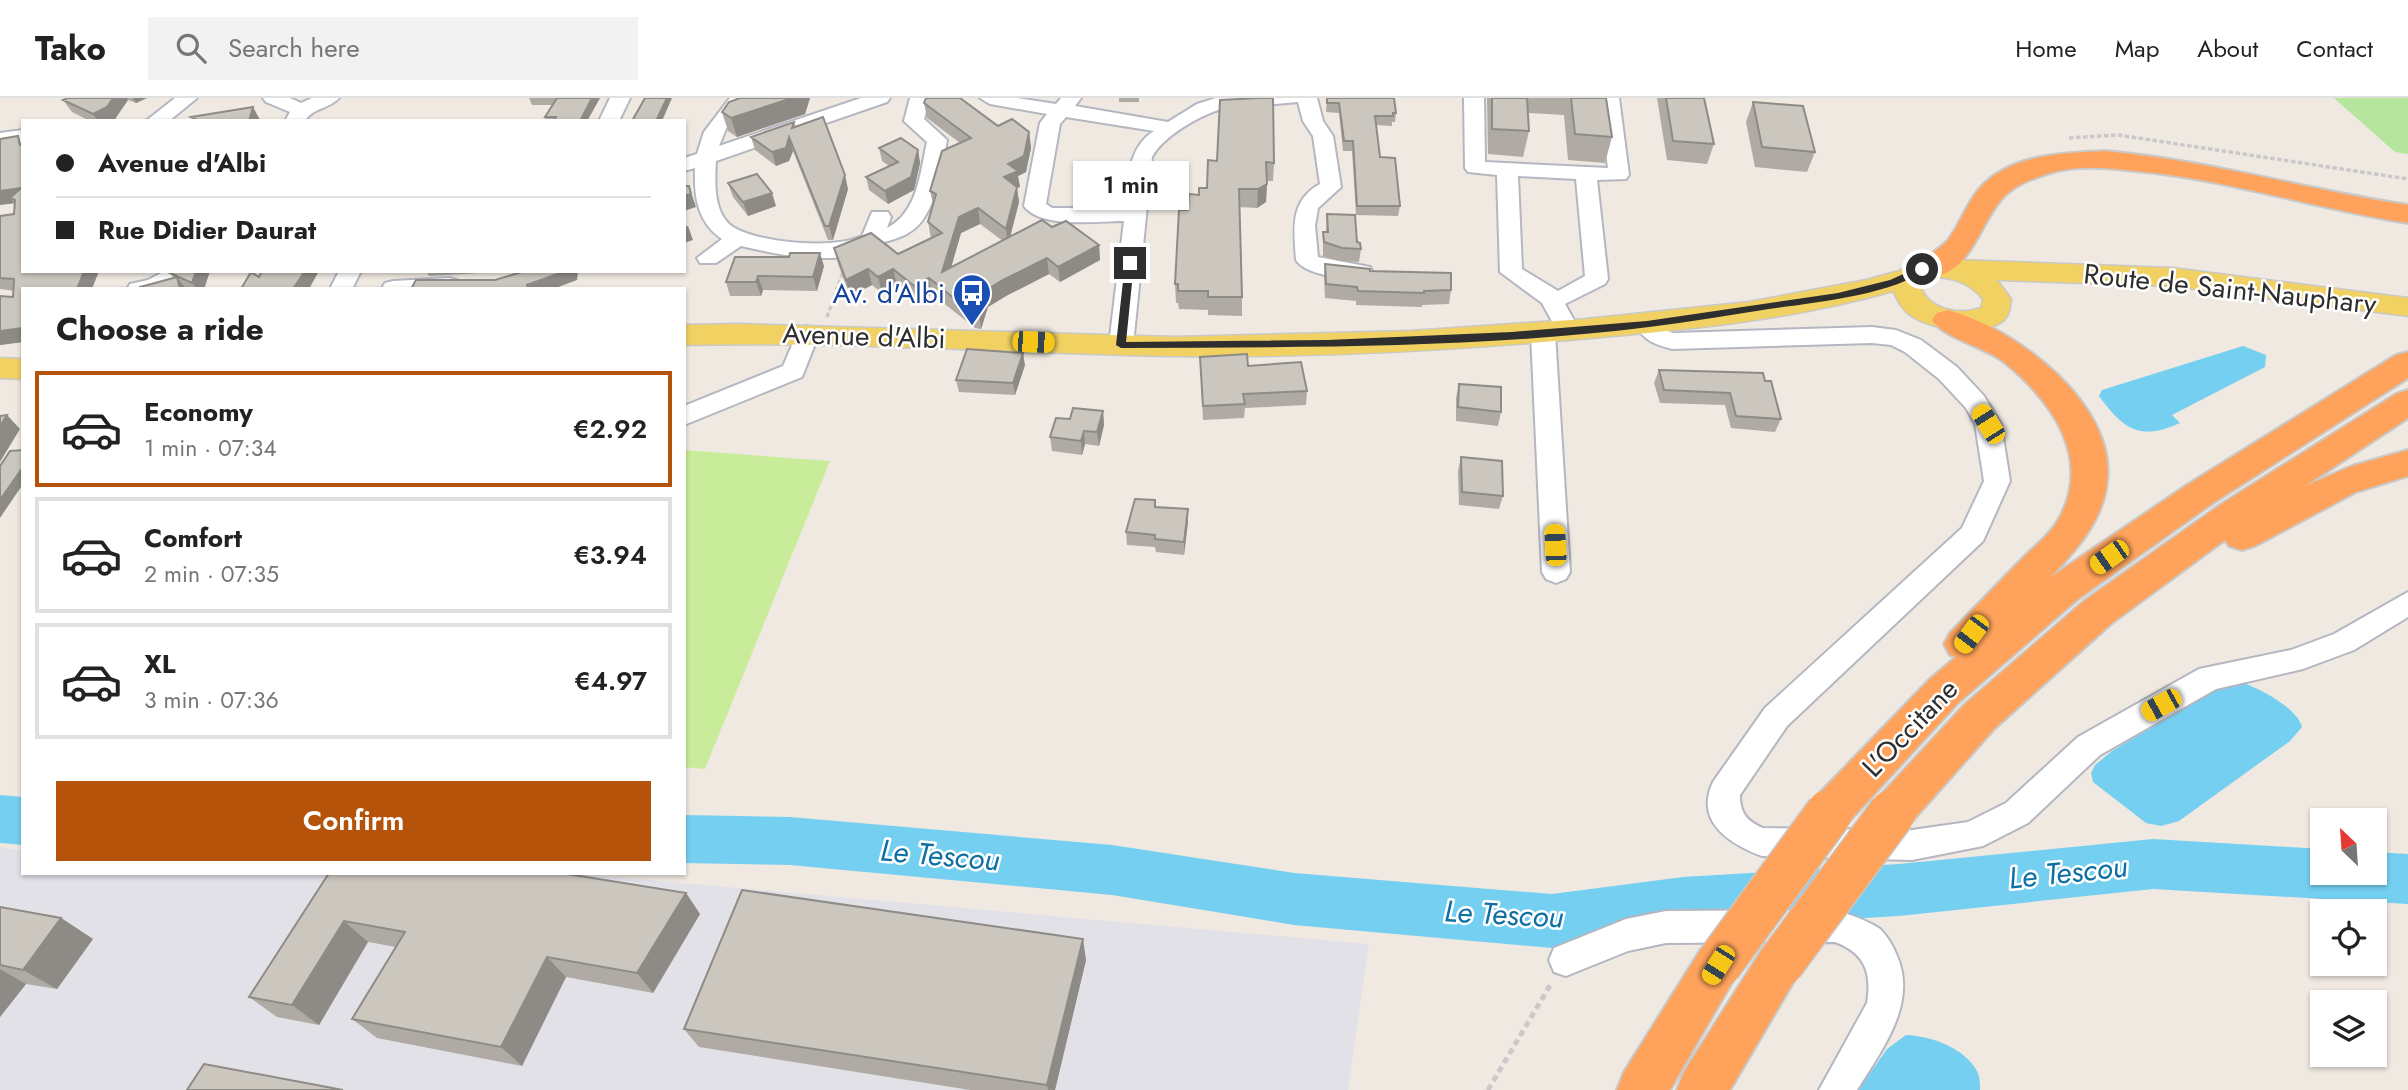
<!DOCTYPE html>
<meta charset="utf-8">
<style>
body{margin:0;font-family:Jost,sans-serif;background:#f2f2f2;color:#222;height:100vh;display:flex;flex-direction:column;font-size:26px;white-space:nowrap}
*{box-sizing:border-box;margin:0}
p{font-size:23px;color:#767676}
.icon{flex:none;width:38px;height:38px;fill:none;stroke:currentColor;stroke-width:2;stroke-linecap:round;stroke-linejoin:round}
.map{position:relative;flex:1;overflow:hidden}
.panel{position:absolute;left:21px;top:189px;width:665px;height:588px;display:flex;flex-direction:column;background:#fff;border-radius:0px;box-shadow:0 2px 5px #0004}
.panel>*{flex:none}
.banner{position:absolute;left:21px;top:21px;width:665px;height:154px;border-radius:0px;box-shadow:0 2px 5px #0004;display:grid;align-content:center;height:154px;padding:0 35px;background:#fff}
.needle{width:46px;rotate:335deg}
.fabs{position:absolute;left:2310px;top:710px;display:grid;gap:14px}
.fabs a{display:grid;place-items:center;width:77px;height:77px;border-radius:0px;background:#fff;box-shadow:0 2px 5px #0004;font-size:35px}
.end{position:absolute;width:32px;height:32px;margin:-16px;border:9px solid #2e2e2e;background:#fff;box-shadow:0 0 0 4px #fff}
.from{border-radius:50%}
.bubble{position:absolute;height:49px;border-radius:0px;background:#fff;box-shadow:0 2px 5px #0004;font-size:23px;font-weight:600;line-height:49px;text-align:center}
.car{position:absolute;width:21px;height:42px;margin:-21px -10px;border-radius:9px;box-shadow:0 0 5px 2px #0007;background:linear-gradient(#f5c518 24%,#345 0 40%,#f5c518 0 76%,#345 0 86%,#f5c518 0)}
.banner b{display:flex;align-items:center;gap:24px;height:66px;font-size:26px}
.banner b+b{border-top:2px solid #e0e0e0}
.banner i{width:18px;height:18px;background:#222}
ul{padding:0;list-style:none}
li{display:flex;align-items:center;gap:21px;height:116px;margin:0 14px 10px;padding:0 21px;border:4px solid #e0e0e0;border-radius:0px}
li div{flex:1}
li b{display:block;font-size:26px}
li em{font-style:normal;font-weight:600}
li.on{border-color:#b45309}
li>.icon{width:63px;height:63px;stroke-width:1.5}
h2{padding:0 35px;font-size:32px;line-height:84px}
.primary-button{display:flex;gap:14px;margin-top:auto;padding:14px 35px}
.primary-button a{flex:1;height:80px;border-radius:0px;background:#b45309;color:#fff;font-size:28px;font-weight:600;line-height:80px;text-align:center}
header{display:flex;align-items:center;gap:42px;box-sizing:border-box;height:98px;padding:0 35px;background:#fff;border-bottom:2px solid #e0e0e0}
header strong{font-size:33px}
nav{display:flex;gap:38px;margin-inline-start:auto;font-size:24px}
.search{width:490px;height:63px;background:#f2f2f2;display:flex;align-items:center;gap:18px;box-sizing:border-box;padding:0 24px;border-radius:0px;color:#767676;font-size:26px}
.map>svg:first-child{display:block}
</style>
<header>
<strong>Tako</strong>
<div class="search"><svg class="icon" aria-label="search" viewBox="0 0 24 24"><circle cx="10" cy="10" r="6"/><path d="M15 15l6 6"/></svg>Search here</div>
<nav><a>Home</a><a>Map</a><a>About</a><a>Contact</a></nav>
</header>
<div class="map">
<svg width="2408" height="992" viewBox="0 0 2408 992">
<rect width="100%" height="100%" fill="#efe9e1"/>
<path fill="#e3e1e8" d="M0 749 23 753V775H570L1369 846 1348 992H0Z"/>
<path fill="#b6e59e" d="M2334 0H2408V56L2395 54Z"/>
<path fill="#c9ec9a" d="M684 352 830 363 705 671 684 669Z"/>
<path fill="#75cff0" d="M2243 248 2266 257 2265 269 2172 317 2180 325C2140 343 2124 332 2099 298L2102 292Z
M2237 583C2256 588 2298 610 2302 629L2290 643 2179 723 2161 728 2146 725 2093 684 2091 675 2095 667 2112 653 2227 585Z
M1906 937C1931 938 1966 950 1978 975 1980 980 1980 987 1980 992H1858L1887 951Z"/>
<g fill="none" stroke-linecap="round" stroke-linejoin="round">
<path fill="#75cff0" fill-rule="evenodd" d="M0 697 23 699V747L0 745Z
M684 717 790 719 1112 747 1294 775 1552 796 1683 779 1899 766 2153 741 2322 751V775H2375V754L2408 756V806L2153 791 1899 818 1683 831 1552 850 1294 827 1112 797 790 767 684 765Z"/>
<defs>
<path id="minor" d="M175 0H197L169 23H146Z
M263 0H290L301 5 312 0H339C329 11 312 10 305 23H285L290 14 266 4Z
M610 0H630L619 23H599Z
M730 0H750L726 31 719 48 861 0H890L887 4 716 63C715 82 713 111 729 126 751 145 836 152 862 138L872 114H888L891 119 887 130C918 114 920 75 927 44L904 23 910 0H930L924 21 947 42C942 68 939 97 924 120 914 135 900 140 884 144 874 147 865 154 854 157 819 165 775 156 741 148L716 165H700L697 160 722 141C697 124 694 98 695 70L684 73V60L697 56 704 34Z
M980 0H1017L1056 6 1061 0H1081L1075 8 1168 24 1197 6 1216 0H1317L1323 23 1333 38 1341 89 1318 110 1315 128 1318 159 1370 169 1373 174 1370 179C1352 183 1306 178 1296 162 1294 132 1289 103 1320 86L1313 38 1303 23 1298 4 1221 11C1199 18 1163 38 1152 59L1133 247 1129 253 1121 255 1113 253 1109 247 1124 123C1097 123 1041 131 1024 108L1040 25 1047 16 990 6ZM1066 19 1154 33C1127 50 1129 81 1126 110H1052L1046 106 1060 26Z
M1464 0H1484L1485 64 1608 70 1599 0H1619L1629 77 1626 81 1597 82 1608 181 1605 186 1565 206 1580 233 1576 238 1568 241 1560 238 1542 205 1500 174 1497 77 1468 74 1465 70ZM1518 78 1576 81 1585 178 1558 193 1522 171Z
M23 32V44L0 47V35Z
M165 173H194C179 194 150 191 127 191L130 186 148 182Z
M339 173H361L352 191H330Z
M449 180 457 182 460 187 458 191 382 190 385 185 393 183Z
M1647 219C1658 222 1662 232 1673 235L1872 229 1896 232 1921 242 1957 269 1984 298 2001 326 2010 383 1983 443 1787 628 1740 697C1740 714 1746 723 1763 730L1912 732 1968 724 2006 705 2078 639 2199 571 2291 552 2334 536 2408 494V519L2354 552 2303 571 2216 591 2100 657 2028 725 1983 748 1912 762 1762 758C1730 746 1694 724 1713 684L1765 610 1962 430 1984 383 1975 326 1966 310 1939 281 1905 254 1891 247 1872 245 1672 251C1654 246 1645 243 1635 227L1639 222Z
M1543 227 1551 230 1555 235 1570 474 1566 481 1556 485 1546 481 1542 474 1531 235 1535 230Z
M807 228 815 231 819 236 802 279 684 327V308L783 268 799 231Z
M1835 812C1850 817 1867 822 1880 831 1888 839 1893 848 1897 858 1918 906 1881 953 1857 992H1819L1867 905C1872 875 1865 855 1835 844L1666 845 1628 853 1566 878 1554 874 1549 862 1554 850 1626 821 1666 813Z"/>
<path id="major" d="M1931 161 2172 170 2408 200V218L2172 188 1997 182 2011 201C2010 208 2010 217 2004 222 1984 239 1934 232 1913 219 1903 213 1898 203 1893 193 1788 223 1677 233 1568 242 1437 253 1304 260 1172 258 1009 255 847 243 684 247V227L738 226 1175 239 1411 233 1586 221 1749 204 1866 182 1899 173 1912 165ZM1931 179C1952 179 1969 184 1983 201L1981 210C1961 217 1932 213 1922 192L1923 183Z
M0 260 23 261V281L0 280Z"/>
<path id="highway" d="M2105 53C2208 62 2306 92 2408 107V125C2316 111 2227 81 2135 73 2107 70 2077 67 2050 75 2031 81 2013 87 2000 103 1978 130 1965 188 1920 177L1916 170C1924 158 1938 153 1948 142 1960 126 1966 107 1979 91 2009 56 2063 55 2105 53Z
M1948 212C2015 230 2117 306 2107 384 2103 423 2076 452 2051 479L2187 387 2396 257 2408 254V280L2213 405 2078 501 1958 605 1844 729 1829 734 1814 729 1807 715 1814 701 1930 581 1956 559 1950 557 1944 546 1950 535C1975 509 1999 484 2024 459 2035 448 2049 437 2057 424 2094 362 2053 304 2004 264 1985 249 1943 240 1932 222L1937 215Z
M2408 292V320L2305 388 2352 368 2408 352V378L2356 394 2255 448 2242 452 2229 448 2225 442 2112 525 1994 631 1907 729 1892 734 1877 729 1870 715 1877 701 1964 607 2084 503 2220 407 2396 296Z
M1780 843 1797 850 1804 866 1730 992H1677L1684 974 1763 850Z
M1718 844 1735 851 1742 867 1670 992H1617L1624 974 1701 851Z"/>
</defs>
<use href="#minor" stroke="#b4b7c1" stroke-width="4"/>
<use href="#major" stroke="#c9c9c9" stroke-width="3"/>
<use href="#highway" stroke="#c9c9c9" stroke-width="4"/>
<path stroke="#c9c9c9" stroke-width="3.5" stroke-dasharray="4.5 2.5" stroke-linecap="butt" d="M2069 40 2118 37 2408 81
M827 219 843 174"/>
<path stroke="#c9c9c9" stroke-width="5" stroke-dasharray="6 4.5" stroke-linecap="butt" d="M1488 992 1552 884"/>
<use href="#minor" fill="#fff" fill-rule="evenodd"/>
<use href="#major" fill="#f2d163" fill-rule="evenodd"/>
<use href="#highway" fill="#ffa35c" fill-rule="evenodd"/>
<defs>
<path id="highway-bridge" d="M1780 866 1892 715
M1718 867 1829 715"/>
</defs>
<use href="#highway-bridge" stroke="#c9c9c9" stroke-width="49" stroke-linecap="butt"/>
<use href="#highway-bridge" stroke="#ffa35c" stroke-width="46"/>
</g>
<path fill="#afaba4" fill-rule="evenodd" d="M68 0H147L136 5 128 2 115 21 112 23H90L72 14 63 2Z
M529 0H600L587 23H546L545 19 553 7H532Z
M740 0H810L805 16 737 39 728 33 722 14Z
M1119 0H1139V4H1119Z
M1327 0 1396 15 1395 24H1392V28L1376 27 1380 59 1400 108 1398 118 1356 117 1352 53H1343L1339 15 1326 14Z
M1487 0H1606L1612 39 1605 65 1568 62 1564 17 1528 15 1529 33 1523 59 1488 56Z
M1657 0H1704L1714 46 1707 66 1667 62Z
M1753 4 1815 54 1807 74 1755 69 1746 24Z
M924 5 998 28 1029 34 1031 50 1026 74 1018 78 1020 89 1017 90 1019 104 1010 139 1052 129 1099 147 1100 162 1060 184 1049 176 1006 198 988 209 981 231 975 230 932 196 917 204 897 187 882 195 872 187 850 198 838 166 834 150 898 156 931 140 928 124 933 106 930 93 960 45 927 20ZM980 126 1003 143 951 170 961 135Z
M794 24 796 29 848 91 833 142H828L793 53 789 63 776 68 755 52 751 39Z
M18 38 23 244 0 247V198L13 199 14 193 0 191V118L14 116 15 105 0 107V41Z
M879 50 918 52 920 65 914 92 888 106 869 92 866 79 889 68 882 63Z
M1217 63 1274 65 1273 83H1267L1266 104 1257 110 1239 109 1242 199V218L1208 217V212L1179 211 1178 205H1176L1175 186 1188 112 1199 97 1207 90Z
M728 85 776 108 748 118 733 99Z
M1327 116 1357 144 1361 151 1359 164 1340 163 1323 158V134H1326Z
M789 159 824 168 817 193 763 192 761 198H730L726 184Z
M1325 166 1370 173 1451 192 1449 206 1422 207V209L1356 207V203L1325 200 1324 180Z
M173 173H210L204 191H140L174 180 170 175Z
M426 173H501L498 174 429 178Z
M1200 259 1248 268 1307 293 1306 307 1245 310 1244 320 1203 322Z
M1025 267 1015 297 959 294 956 282Z
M1659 272 1765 283 1781 321 1775 334 1731 330 1725 307 1660 305 1654 285Z
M1459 286 1501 314 1498 328 1456 323V300Z
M1103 313 1104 327 1099 348 1085 346 1082 357 1052 353 1050 339 1070 321Z
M1461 359 1503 398 1499 411 1459 407 1458 373Z
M1155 409 1188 411V424L1184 457 1156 454 1155 449 1127 447 1126 434Z
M329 775 686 795 700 816 653 895 566 879 522 968 377 940 352 921 396 849 368 844 319 927 277 919 249 899Z
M0 809 61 820 93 841 57 891 26 886 0 919Z
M1086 862 1055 992H970L699 949 684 931Z"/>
<path fill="#8e8b86" d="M113 0H127L128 2 115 21 112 23H98L93 16Z
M133 0H147L136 5Z
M592 0H600L587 23H580Z
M667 0H672L662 23H655Z
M792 0H810L805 16 737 39 731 20Z
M253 9 260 22V23H249Z
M1029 34 1031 50 1026 74 1018 78 1020 89 1017 90 1019 104 1008 147 1006 131 1004 79 1008 66Z
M789 39 793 53 789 63 776 68 772 54Z
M918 52 920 65 914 92 888 106 885 93Z
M845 77 848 91 833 142 829 128Z
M1267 86 1266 104 1257 110 1258 91Z
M689 88 696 109 684 113V98Z
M21 90 15 102 10 100 15 105 0 107V93Z
M772 95 776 108 748 118 743 104Z
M978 110 980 126 961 135 945 190 942 174 959 119Z
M688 128 693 142 684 145V129Z
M1099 147 1100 162 1060 184 1058 169Z
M820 155 824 168 817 193 813 179Z
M1047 160 1049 176 1006 198 988 209 981 231 979 215 985 193 1003 182Z
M868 171 872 187 850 198 846 182Z
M893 171 897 187 882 195 878 179Z
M84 173H99L92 191H77Z
M196 173H210L204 191H197L192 185Z
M305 173H319L309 191H293Z
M566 173H578L577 182 553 191H528L527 187Z
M758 178 763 192 761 198 756 184Z
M177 179 186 191H180Z
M929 180 932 196 917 204 914 188Z
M23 230V244L0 247V233Z
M1023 255 1025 267 1015 297 1013 285Z
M1103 313 1104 327 1099 348 1097 334Z
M7 317 20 331 0 364V328Z
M1084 333 1085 346 1082 357 1081 343Z
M23 369V386L0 420V402Z
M1188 411V424L1184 457V444Z
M686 795 700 816 653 895 637 875Z
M61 820 93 841 57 891 23 872Z
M344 823 368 844 319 927 292 907Z
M1083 841 1086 862 1055 992H1048L1047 987Z
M547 859 566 879 522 968 501 949Z
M0 871 26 886 0 919Z"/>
<path fill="#cbc7bf" stroke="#8e8b86" stroke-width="2" d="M68 0H113L107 9 93 16 63 2Z
M557 0H592L580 23H554L556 19H545Z
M645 0H667L657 21 655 23H632Z
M740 0H792L731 20 722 14 729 4Z
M926 0H960L998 28 1012 21 1029 34 1024 58 1008 66 1018 73 1004 79 1017 89 1006 131 978 110 959 119 942 174 1042 122 1052 129 1066 123 1099 147 1058 169 1047 160 1003 182 985 193 979 215H972L929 180 914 188 893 171 878 179 868 171 846 182 834 150 871 135 898 156 942 135 928 124 936 96 930 93 942 53 971 40 924 5Z
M1259 0H1273L1274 65 1266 64 1267 86 1258 91H1239L1242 199H1208V193H1178V186H1175L1179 112H1188L1189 96 1199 97V90H1207L1208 62 1217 63 1220 2Z
M1327 0H1394L1396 15H1393V18H1375L1380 59 1395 60 1400 108H1357L1353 43H1344L1339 5H1327Z
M1492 0H1527L1529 33 1492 31Z
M1571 0H1606L1612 39 1575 36Z
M1666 0H1704L1714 46 1673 43Z
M1753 4 1803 8 1815 54 1762 49Z
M253 9 249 23H199L191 19Z
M823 19 845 77 829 128H825L789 39 786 50 772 54 751 39 794 24 792 30Z
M18 38 20 47H23V173H84L77 191H23V230L0 233V198L13 199 14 181 0 180V118L14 116 15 102 10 100 21 90 0 93V41Z
M901 40 918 52 911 79 885 93 866 79 898 64 879 50Z
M757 76 772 95 743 104 728 85Z
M684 88H689L691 96 684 98Z
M1327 116 1355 117 1357 144 1360 145 1361 151 1342 150 1324 144 1323 134H1328Z
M790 155H820L813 179 758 178 756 184H726L735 159H789Z
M1325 166 1370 171V173L1451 175V192L1424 193V195L1358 193 1357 189 1326 186Z
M173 173H196L192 185 170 175Z
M262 173H305L293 191H241L251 174 259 179Z
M525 173H566L527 187 528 191H411L416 182H495Z
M177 179 180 191H140V189Z
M967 251 1023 255 1013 285 956 282Z
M1247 256 1248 268 1301 264 1307 293 1243 296 1245 306 1203 308 1200 259Z
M1659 272 1763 275 1765 283H1771L1781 321 1736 318 1730 295 1664 292Z
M1459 286 1501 289V314L1458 309Z
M1073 310 1103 313 1097 334 1084 333 1081 343 1050 339 1056 320 1070 321Z
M7 317 0 328V318Z
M23 352V369L0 402V368L10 353Z
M1461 359 1502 363 1503 398 1462 394Z
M1135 401 1155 402V409L1188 411 1184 444 1155 441V437L1126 434Z
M329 775H561L686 795 637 875 547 859 501 949 352 921 405 834 344 823 292 907 249 899Z
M742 792 1083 841 1047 987 684 931Z
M0 809 61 820 23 872 0 867Z
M204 966 343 992H187Z"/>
<path fill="#2e2e2e" d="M1130 162 1134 165 1126 244 1327 242 1512 234 1647 223 1838 195 1890 182 1919 169 1926 171C1894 197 1811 205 1769 211 1729 217 1689 224 1649 229 1474 251 1296 249 1121 250L1116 247 1125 165Z"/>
<defs>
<symbol id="bus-pin" viewBox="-11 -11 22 30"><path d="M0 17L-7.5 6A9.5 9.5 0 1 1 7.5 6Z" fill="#1a4fb4" stroke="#fff"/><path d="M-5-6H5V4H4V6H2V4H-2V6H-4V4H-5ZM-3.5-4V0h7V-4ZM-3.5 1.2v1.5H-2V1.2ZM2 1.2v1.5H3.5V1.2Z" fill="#fff"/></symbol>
</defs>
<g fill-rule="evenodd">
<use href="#bus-pin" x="950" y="173" width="44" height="60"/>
</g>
<g text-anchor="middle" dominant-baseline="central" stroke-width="5" stroke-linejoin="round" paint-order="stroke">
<g font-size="28" fill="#2e2e2e" stroke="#fff">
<text transform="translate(2230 191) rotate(6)">Route de Saint-Nauphary</text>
<text transform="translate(864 238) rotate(2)">Avenue d'Albi</text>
<text transform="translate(1910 630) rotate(-46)">L'Occitane</text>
</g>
<g font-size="28" fill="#164399" stroke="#fff" text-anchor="end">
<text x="945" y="195">Av. d'Albi</text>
</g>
<g font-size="30" font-style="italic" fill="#0d6fa3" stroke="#fff">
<text transform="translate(940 757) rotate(5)">Le Tescou</text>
<text transform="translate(2068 774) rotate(-6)">Le Tescou</text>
<text transform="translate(1504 816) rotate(3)">Le Tescou</text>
</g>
</g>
</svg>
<div class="fabs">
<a><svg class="needle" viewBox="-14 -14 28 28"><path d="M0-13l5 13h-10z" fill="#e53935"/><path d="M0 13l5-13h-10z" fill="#767676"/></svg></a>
<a><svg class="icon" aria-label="locate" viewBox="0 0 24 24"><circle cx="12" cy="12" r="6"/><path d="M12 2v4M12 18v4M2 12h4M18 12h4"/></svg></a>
<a><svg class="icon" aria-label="layers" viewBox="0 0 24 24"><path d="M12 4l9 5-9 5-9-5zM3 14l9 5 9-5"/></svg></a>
</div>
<i class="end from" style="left:1922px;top:171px"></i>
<i class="end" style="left:1130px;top:165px"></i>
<div class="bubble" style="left:1073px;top:63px;width:116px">1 min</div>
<i class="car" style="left:1033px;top:244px;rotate:92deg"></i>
<i class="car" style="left:1988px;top:326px;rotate:328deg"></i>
<i class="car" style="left:1555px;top:447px;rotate:357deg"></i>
<i class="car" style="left:2109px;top:459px;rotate:235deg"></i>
<i class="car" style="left:1971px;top:536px;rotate:217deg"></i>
<i class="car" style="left:2161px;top:607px;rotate:241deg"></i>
<i class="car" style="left:1718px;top:867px;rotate:212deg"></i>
<div class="banner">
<b><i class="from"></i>Avenue d'Albi</b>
<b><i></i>Rue Didier Daurat</b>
</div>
<section class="panel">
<h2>Choose a ride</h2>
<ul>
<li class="on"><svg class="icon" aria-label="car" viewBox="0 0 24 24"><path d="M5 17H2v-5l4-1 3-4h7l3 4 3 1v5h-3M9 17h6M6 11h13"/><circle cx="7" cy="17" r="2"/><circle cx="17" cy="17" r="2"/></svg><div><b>Economy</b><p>1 min · 07:34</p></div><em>€2.92</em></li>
<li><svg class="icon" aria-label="car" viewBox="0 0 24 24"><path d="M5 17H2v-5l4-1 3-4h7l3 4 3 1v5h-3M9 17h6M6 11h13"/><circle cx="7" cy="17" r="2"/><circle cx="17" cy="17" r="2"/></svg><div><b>Comfort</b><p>2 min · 07:35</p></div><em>€3.94</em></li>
<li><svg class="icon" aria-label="car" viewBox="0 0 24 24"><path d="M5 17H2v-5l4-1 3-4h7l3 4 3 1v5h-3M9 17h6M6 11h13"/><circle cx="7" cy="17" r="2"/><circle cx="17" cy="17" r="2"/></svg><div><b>XL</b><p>3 min · 07:36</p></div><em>€4.97</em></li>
</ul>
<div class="primary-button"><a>Confirm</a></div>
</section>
</div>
